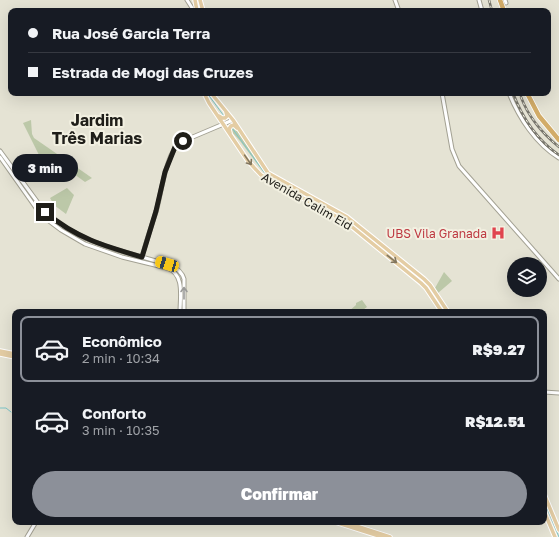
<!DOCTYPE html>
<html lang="pt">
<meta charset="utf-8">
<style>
body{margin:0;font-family:"Golos Text",sans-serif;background:#242831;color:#f1f3f6;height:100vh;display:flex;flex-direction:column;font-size:15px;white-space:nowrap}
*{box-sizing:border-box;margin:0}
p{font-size:13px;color:#9ea1a6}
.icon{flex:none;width:22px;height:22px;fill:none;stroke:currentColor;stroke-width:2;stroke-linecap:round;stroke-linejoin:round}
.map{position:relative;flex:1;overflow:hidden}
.panel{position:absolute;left:12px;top:309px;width:535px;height:216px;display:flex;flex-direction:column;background:#171b24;border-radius:8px;box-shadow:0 4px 16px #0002}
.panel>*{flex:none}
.hud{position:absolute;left:8px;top:8px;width:543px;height:88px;border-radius:8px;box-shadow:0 4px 16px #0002;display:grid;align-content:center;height:88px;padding:0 20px;background:#171b24}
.fabs{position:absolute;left:507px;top:257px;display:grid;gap:8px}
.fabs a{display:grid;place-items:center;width:40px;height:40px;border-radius:50%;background:#171b24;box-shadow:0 4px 16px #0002;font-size:20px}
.end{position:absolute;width:18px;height:18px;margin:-9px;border:5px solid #1f1e19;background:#fff;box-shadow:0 0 0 2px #fff}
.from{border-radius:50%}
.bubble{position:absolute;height:28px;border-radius:14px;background:#171b24;box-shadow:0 4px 16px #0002;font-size:13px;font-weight:800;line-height:28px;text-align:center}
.car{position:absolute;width:12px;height:24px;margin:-12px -6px;border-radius:5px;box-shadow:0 0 3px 1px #0007;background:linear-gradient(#f5c518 24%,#345 0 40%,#f5c518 0 76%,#345 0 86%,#f5c518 0)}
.hud b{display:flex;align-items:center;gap:14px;height:38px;font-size:15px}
.hud b+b{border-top:1px solid #363941}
.hud i{width:10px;height:10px;background:#f1f3f6}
ul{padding:7px 0 0;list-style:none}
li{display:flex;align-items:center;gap:12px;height:66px;margin:0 8px 6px;padding:0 12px;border:2px solid transparent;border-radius:8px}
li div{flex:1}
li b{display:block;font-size:15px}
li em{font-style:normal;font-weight:800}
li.current{border-color:#8c9099}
li>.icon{width:36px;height:36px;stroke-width:1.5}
.action{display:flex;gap:8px;margin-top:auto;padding:8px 20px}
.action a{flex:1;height:46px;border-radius:24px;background:#8c9099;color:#fff;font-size:16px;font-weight:800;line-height:46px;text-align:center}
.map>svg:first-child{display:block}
</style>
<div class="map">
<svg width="559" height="537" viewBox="0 0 559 537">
<rect width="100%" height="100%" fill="#e5e3d4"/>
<path fill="#bcc8a8" d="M31 120 32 134 34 138 60 156 48 162 39 155 23 123Z
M234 127C247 136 254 157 263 169 268 175 275 178 281 182L280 184 264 173 240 141 232 132 231 129Z
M62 157 92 178 85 182 74 174 51 163Z
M67 188 74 195 66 214 54 205 50 198Z
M444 272 452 281 438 293 435 288Z
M362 300 367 307 360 312H348L356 305V303Z"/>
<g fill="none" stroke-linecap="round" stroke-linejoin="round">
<path stroke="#7dc5c8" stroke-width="1" d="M198 0 201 11
M207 93 224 116
M232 128 264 172 353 224 425 283 444 312
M0 408H6L11 412
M544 501 559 537"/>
<defs>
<path id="secondary" d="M187 0 194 11
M395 0 399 11
M479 0 482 11
M505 0 506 3
M442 93 452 149 459 166 559 279
M509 93C519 118 536 144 559 158
M0 151 44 211 62 226 87 239 114 249 170 265C177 268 182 272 184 279V312
M0 157 41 215 61 230 85 244 122 257 167 268C185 274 180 297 180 312
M142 257C146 242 151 227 156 212 161 195 166 151 181 142L233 120
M544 392 559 393
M27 537 36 522"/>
<path id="primary" d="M195 0 197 11
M200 0 203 11
M204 93 209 103 248 161 261 175 346 222 421 283 426 288 442 312
M211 93 233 120 268 173 347 217 424 279 430 285 448 312
M219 116 222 118H225L227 116 226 112
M230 133 229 129 231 126 234 125 237 128
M0 351 15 354
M0 354 15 357
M544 494 559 530
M544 511 555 537
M335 522 382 537
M344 522 390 537"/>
<path id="highway" d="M500 0 504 11
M527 93 539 116 559 140"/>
</defs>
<use href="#secondary" stroke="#a3a193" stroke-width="5"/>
<use href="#primary" stroke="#fff" stroke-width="5.5"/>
<use href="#highway" stroke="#fff" stroke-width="6"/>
<use href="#secondary" stroke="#fff" stroke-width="3"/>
<use href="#primary" stroke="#e4cda4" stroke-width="3.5"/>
<use href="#highway" stroke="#d2ac68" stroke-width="4.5"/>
<defs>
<path id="rail" d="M489 0 492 11
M513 93C522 117 537 140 559 155
M521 97C528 116 543 134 559 147"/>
</defs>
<use href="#rail" stroke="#77756c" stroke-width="2.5"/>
<use href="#rail" stroke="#f2f0e1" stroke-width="1" stroke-dasharray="3" stroke-linecap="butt"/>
</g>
<defs><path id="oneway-shaft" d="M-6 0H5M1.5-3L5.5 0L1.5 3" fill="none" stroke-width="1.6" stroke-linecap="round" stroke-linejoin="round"/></defs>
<g stroke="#82765e">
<use href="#oneway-shaft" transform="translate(248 160) rotate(55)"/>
<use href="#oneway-shaft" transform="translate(392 259) rotate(38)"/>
</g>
<use stroke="#9a9a98" href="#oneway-shaft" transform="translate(184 293) rotate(-90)"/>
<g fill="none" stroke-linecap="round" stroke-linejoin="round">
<path stroke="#1f1e19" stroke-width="5" d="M45 212C76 238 104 246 142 257L156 211 165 172 175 147 179 143 183 141"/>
</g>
<defs>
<symbol id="hospital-bare" viewBox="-9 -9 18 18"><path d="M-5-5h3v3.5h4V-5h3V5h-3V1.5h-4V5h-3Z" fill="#e0444e" stroke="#f2f0e1" stroke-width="2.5" paint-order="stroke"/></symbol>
</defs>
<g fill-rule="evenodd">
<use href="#hospital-bare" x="488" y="223" width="20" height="20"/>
</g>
<g text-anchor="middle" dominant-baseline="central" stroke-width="4" stroke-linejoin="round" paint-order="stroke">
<g font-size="12" fill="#1f1e19" stroke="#f2f0e1">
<text transform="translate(307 201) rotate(30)">Avenida Calim Eid</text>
</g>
<g font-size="12" fill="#be3a42" stroke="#f2f0e1" text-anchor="end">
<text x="487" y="233">UBS Vila Granada</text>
</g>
<g font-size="16" font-weight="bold" fill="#1f1e19" stroke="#f2f0e1">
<text x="97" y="120">Jardim<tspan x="97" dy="18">Três Marias</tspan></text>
</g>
</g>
</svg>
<div class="fabs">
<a><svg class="icon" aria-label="layers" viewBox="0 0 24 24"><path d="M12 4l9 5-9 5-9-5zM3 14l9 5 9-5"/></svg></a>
</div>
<i class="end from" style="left:183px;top:141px"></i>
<i class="end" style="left:45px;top:212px"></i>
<div class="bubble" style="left:12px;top:154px;width:66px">3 min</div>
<i class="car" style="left:167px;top:264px;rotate:286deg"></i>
<div class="hud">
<b><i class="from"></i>Rua José Garcia Terra</b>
<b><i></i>Estrada de Mogi das Cruzes</b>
</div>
<section class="panel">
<ul>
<li class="current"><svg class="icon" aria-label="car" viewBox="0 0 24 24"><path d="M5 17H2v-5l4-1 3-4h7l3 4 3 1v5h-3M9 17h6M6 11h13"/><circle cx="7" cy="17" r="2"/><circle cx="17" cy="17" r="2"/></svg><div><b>Econômico</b><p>2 min · 10:34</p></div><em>R$9.27</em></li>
<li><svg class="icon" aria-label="car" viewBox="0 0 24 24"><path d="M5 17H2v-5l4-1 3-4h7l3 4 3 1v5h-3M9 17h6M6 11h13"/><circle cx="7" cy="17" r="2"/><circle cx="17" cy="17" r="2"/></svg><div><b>Conforto</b><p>3 min · 10:35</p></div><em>R$12.51</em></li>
</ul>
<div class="action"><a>Confirmar</a></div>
</section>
</div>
